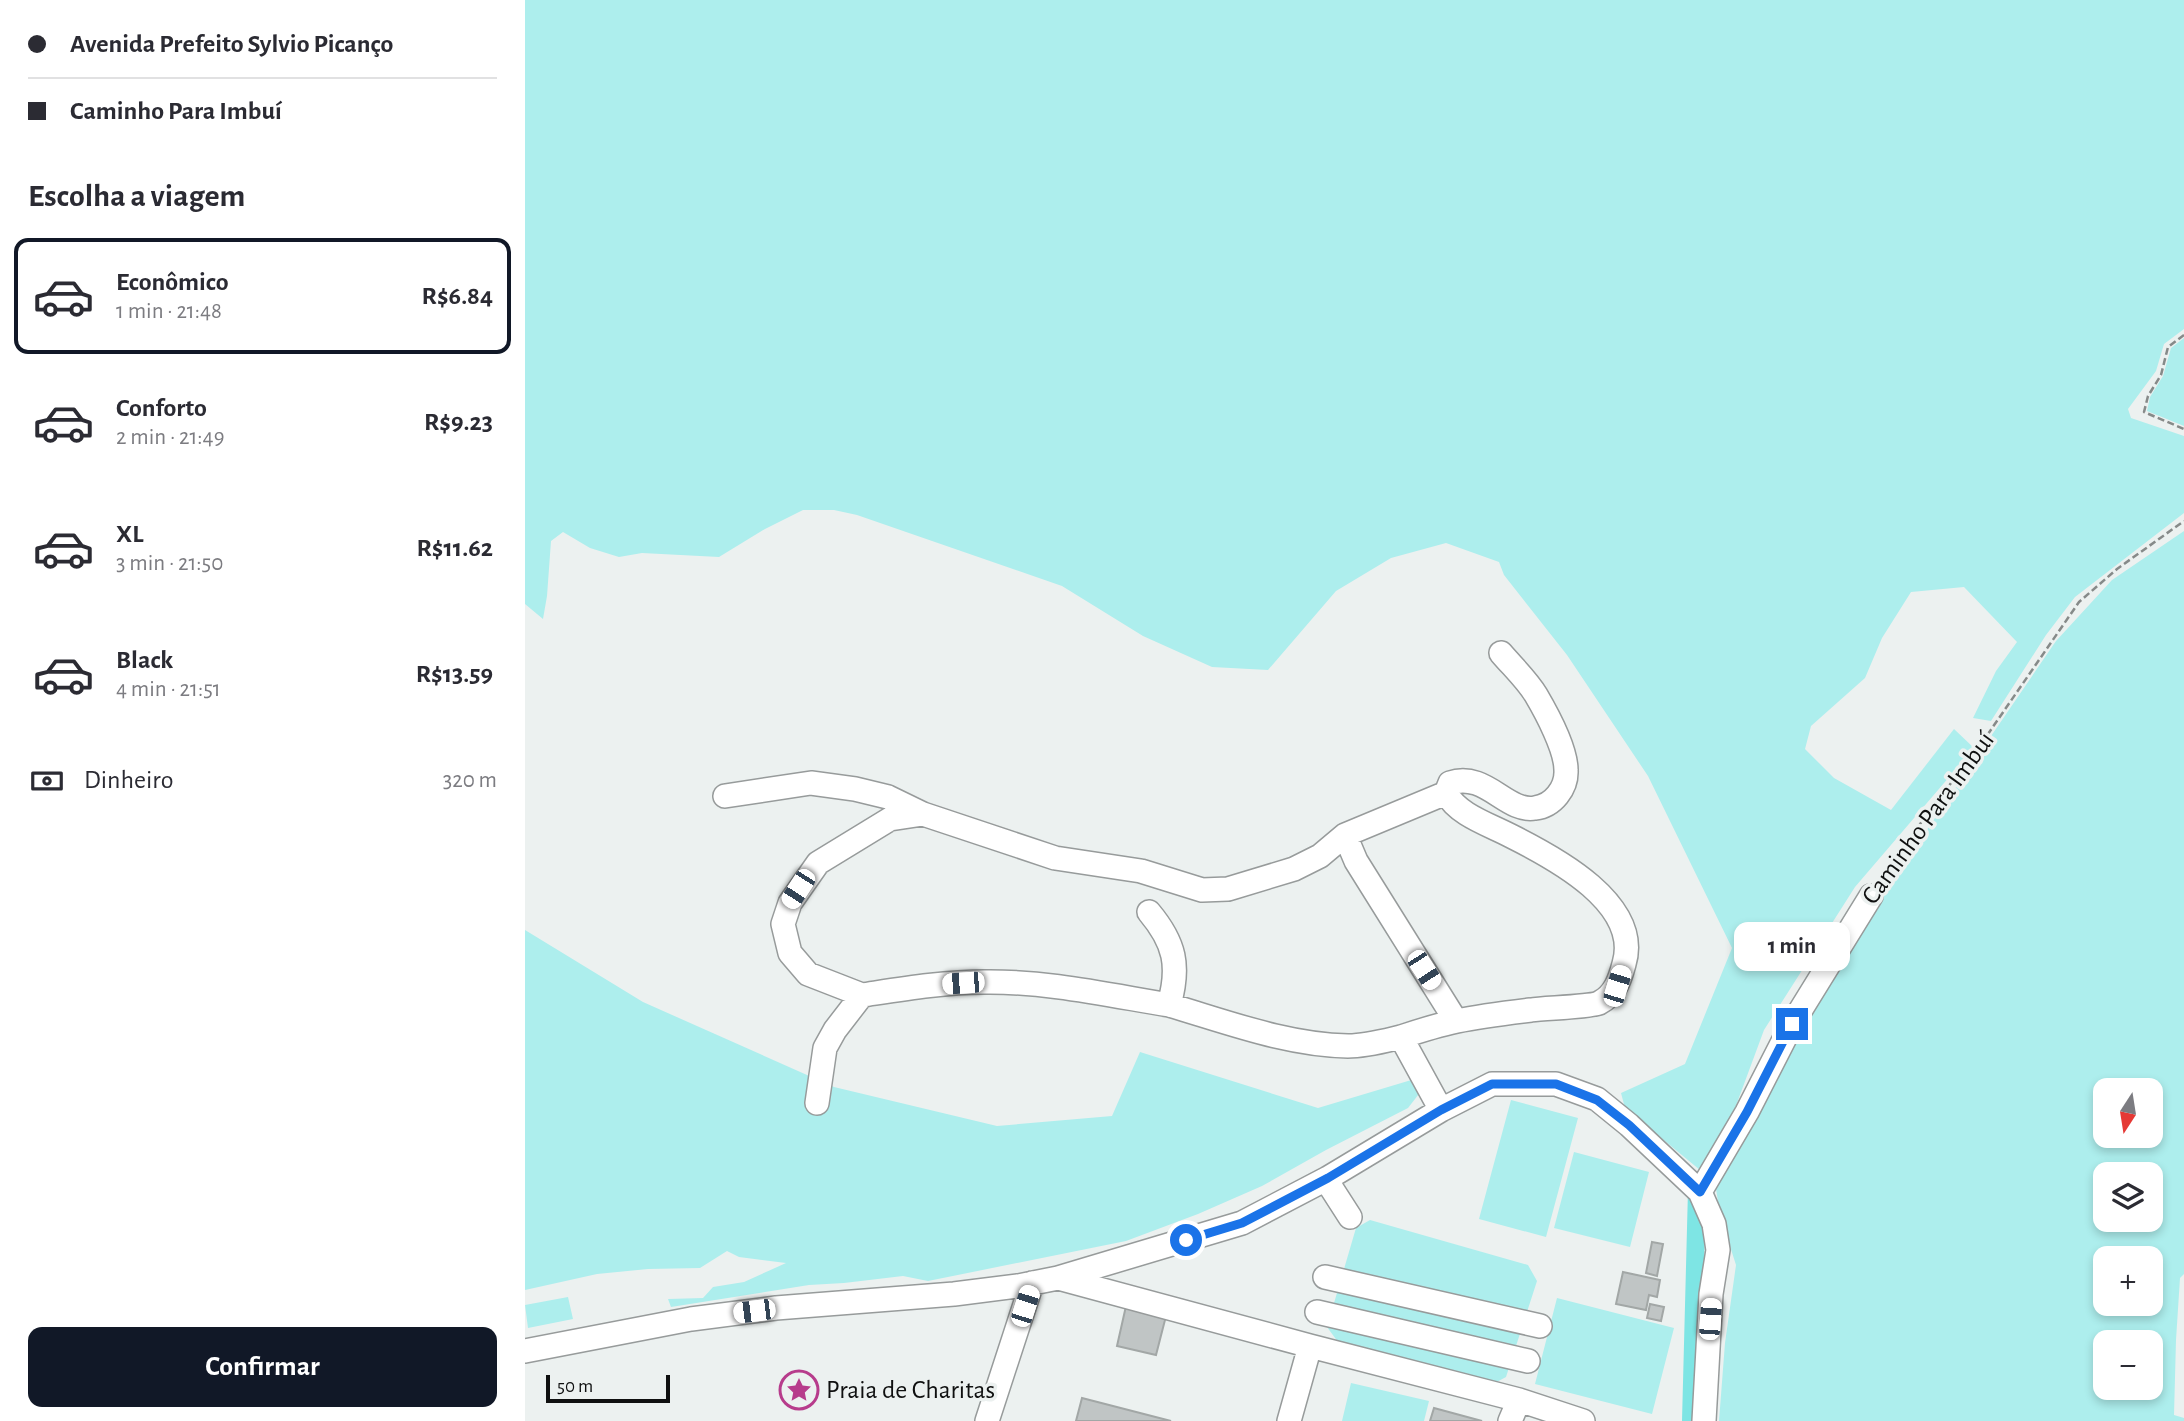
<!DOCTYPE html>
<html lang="pt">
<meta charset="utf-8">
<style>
body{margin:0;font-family:"Alegreya Sans",sans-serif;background:#f2f2f3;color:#2b2b33;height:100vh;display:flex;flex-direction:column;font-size:26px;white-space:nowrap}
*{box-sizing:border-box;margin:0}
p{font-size:23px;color:#7c7c81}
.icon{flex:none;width:38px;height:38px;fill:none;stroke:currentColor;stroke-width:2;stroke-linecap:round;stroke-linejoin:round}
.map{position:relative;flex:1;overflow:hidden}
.drawer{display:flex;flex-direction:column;background:#fff;width:525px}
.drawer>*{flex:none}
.hud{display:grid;align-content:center;height:154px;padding:0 28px;background:#fff}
.needle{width:46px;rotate:192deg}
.buttons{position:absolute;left:1568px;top:1078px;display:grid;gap:14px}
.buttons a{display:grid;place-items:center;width:70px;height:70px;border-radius:14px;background:#fff;box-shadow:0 4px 10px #0003;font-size:35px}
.scale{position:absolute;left:21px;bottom:18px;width:124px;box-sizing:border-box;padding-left:7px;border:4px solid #0f1010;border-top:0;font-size:19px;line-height:24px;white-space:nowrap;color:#0f1010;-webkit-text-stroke:5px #ecf1f0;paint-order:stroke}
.end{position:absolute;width:32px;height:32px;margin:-16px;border:9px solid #1a73e8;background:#fff;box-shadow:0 0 0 4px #fff}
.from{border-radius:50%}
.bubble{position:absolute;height:49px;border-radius:14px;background:#fff;box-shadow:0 4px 10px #0003;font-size:23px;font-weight:600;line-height:49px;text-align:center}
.car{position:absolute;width:21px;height:42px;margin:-21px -10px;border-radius:9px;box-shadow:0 0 5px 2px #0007;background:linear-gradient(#fff 24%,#345 0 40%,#fff 0 76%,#345 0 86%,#fff 0)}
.hud b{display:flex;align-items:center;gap:24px;height:66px;font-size:26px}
.hud b+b{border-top:2px solid #e1e1e2}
.hud i{width:18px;height:18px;background:#2b2b33}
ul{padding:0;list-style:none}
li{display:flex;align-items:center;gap:21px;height:116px;margin:0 14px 10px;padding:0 14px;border:4px solid transparent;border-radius:14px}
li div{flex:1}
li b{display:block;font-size:26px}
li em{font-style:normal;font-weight:600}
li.on{border-color:#111827}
li>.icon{width:63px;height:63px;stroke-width:1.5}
h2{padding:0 28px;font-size:32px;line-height:84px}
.pay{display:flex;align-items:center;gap:18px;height:77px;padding:0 28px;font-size:26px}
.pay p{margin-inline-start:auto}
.cta{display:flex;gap:14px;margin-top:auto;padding:14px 28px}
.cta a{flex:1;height:80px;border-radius:14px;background:#111827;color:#fff;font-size:28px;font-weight:600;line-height:80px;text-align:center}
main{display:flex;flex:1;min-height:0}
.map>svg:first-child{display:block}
</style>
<main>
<section class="drawer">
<div class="hud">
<b><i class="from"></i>Avenida Prefeito Sylvio Picanço</b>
<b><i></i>Caminho Para Imbuí</b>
</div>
<h2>Escolha a viagem</h2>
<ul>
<li class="on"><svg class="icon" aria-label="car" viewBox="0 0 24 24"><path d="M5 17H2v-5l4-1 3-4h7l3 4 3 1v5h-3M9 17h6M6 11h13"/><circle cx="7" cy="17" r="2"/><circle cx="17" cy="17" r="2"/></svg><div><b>Econômico</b><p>1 min · 21:48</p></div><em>R$6.84</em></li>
<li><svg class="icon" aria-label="car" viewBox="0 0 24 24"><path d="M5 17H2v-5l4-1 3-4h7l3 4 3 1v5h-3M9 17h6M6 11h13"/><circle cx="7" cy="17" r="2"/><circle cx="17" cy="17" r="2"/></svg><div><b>Conforto</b><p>2 min · 21:49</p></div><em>R$9.23</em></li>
<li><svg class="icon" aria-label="car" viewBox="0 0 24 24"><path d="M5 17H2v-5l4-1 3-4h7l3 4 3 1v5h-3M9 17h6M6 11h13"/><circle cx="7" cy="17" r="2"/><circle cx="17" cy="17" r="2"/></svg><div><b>XL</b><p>3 min · 21:50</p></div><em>R$11.62</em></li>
<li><svg class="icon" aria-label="car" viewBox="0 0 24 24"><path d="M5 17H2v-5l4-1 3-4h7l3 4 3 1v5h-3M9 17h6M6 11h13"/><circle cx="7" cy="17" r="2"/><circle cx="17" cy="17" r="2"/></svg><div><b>Black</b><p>4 min · 21:51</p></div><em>R$13.59</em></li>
</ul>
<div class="pay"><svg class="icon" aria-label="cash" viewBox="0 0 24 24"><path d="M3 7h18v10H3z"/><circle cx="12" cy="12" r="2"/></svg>Dinheiro<p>320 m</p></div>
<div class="cta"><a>Confirmar</a></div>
</section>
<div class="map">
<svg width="1659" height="1421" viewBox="0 0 1659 1421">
<rect width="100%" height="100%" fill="#ecf1f0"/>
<path fill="#adeeed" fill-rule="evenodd" d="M0 0H1659V329L1639 344 1631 371 1603 409 1606 418 1659 436V513L1550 597 1521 635 1466 721 1448 718 1471 671 1492 642 1439 587 1386 592 1357 638 1340 678 1286 726 1280 749 1309 778 1366 810 1429 729 1449 748 1330 887 1239 1030 1209 1111 1181 1175 1100 1108 1096 1093 1160 1064 1207 948 1123 776 1042 655 979 575 974 562 921 543 866 558 811 591 743 670 687 667 618 636 537 586 332 515 309 510H278L240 529 194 557 117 553 94 557 65 548 38 532 26 541 22 596 18 619 0 604Z
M1659 338V426L1622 411 1625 397 1638 376 1646 348Z
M1659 531V1274L1655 1278 1651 1340 1649 1415 1659 1418V1421H1194L1200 1343 1211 1265 1195 1215 1190 1182 1259 1027 1397 837 1531 641 1587 580ZM1580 1090H1626V1136H1580ZM1580 1174H1626V1220H1580ZM1580 1258H1626V1304H1580ZM1580 1342H1626V1388H1580Z
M0 930 118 1002 309 1087 472 1126 587 1116 615 1052 793 1108 893 1078 897 1090 883 1108 801 1150 737 1186 673 1214 601 1241 403 1281 378 1276 319 1283 284 1285 146 1307 143 1299 178 1298 188 1287 219 1282 261 1263 214 1257 202 1251 175 1268 123 1269 72 1274 0 1290Z
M986 1100 1053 1118 1021 1237 954 1219Z
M1049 1152 1124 1172 1105 1247 1029 1228Z
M845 1220 1003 1265 1012 1281 981 1377 966 1385 813 1342 802 1327 831 1228Z
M43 1297 48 1319 3 1328 0 1305Z
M1032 1298 1149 1328 1127 1414 1010 1384Z
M826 1383 904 1401 899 1421H817Z"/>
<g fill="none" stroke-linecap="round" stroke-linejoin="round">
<path stroke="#7ee5e4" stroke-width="18" d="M1166 1421 1172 1190"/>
</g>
<path fill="#c0c5c5" stroke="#a2a7a6" stroke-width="2" d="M1127 1242 1138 1244 1132 1276 1121 1273Z
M1098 1272 1135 1280 1132 1297 1124 1295 1121 1310 1091 1304Z
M1125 1304 1139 1307 1136 1321 1122 1318Z
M601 1306 641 1316 631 1355 592 1346Z
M557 1398 646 1421H551Z
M909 1408 957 1421H905Z"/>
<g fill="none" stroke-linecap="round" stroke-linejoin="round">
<defs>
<path id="minor" d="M200 796 286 783 330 789 363 797 398 814
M820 835 831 861 931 1021
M624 912C650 943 655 966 644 1005 702 1022 762 1045 823 1046 841 1046 859 1041 876 1037L916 1110
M337 995C377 989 418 982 459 982 521 981 583 995 644 1005
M876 1037C894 1031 913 1025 932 1021 956 1016 981 1013 1006 1010 1019 1008 1065 1007 1074 1003 1090 995 1095 979 1099 964 1117 904 1030 858 986 836 963 824 933 815 921 793L925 783C961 771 981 813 1010 808 1028 806 1042 788 1041 770 1041 749 1021 712 1011 695 1002 680 987 666 976 653
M292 1103 300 1048 310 1030 337 995 283 974 265 953 258 924 265 903 293 863 365 819 398 814 530 858 616 871 677 890 703 889 769 869 795 856 820 835 921 793
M803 1178 807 1189 825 1217
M1175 1192 1222 1112 1267 1024 1346 896
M800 1277 1015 1326
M533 1278 785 1346 994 1400 1058 1421
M792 1312 1003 1361
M0 1351 166 1319 251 1308 429 1294 493 1286 533 1278 717 1223 803 1178 916 1110 967 1084H1031L1072 1099 1104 1125 1175 1192 1189 1224 1193 1250 1186 1294 1179 1421
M462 1421 507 1283
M764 1421 785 1346
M985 1421 994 1400"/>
</defs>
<use href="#minor" stroke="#979b9b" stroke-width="26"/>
<path stroke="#868a89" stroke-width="2.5" stroke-dasharray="7 3.5" stroke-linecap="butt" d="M1659 335 1643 347 1636 375 1623 396 1619 412 1659 429
M1357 879 1380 844 1463 734 1554 602 1592 569 1659 521"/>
<use href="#minor" stroke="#fff" stroke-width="23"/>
</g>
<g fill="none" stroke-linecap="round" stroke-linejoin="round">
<path stroke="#1a73e8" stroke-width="9" d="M661 1240 717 1223 803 1178 916 1110 967 1084H1031L1072 1100 1104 1125 1175 1192 1222 1112 1267 1024"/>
</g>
<defs>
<symbol id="sight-ring" viewBox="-11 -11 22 22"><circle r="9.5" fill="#ecf1f0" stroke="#b73c8c" stroke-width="1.5"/><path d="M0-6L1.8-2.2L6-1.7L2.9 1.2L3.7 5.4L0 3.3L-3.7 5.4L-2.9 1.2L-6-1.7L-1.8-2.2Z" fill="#b73c8c"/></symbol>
</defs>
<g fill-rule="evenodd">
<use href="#sight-ring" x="252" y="1368" width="44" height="44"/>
</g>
<g text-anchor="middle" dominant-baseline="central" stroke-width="7" stroke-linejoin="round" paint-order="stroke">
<g font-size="26" fill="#0f1010" stroke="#ecf1f0">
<text transform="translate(1403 818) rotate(-54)">Caminho Para Imbuí</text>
</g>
<g font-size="26" fill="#0f1010" stroke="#ecf1f0" text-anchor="start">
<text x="301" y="1390">Praia de Charitas</text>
</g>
</g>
</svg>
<div class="buttons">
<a><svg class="needle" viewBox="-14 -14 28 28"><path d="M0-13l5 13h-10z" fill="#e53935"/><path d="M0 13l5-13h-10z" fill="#7c7c81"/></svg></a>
<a><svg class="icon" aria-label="layers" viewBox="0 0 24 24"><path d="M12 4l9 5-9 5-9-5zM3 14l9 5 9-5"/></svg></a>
<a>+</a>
<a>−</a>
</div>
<div class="scale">50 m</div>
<i class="end from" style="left:661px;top:1240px"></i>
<i class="end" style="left:1267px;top:1024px"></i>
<div class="bubble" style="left:1209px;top:922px;width:116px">1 min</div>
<i class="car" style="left:273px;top:889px;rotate:213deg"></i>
<i class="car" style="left:899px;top:970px;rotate:147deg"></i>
<i class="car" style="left:438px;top:983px;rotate:266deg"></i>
<i class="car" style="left:1092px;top:986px;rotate:17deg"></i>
<i class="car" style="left:500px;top:1306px;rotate:18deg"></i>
<i class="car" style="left:229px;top:1311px;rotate:263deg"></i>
<i class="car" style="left:1185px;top:1319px;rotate:4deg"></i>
</div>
</main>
